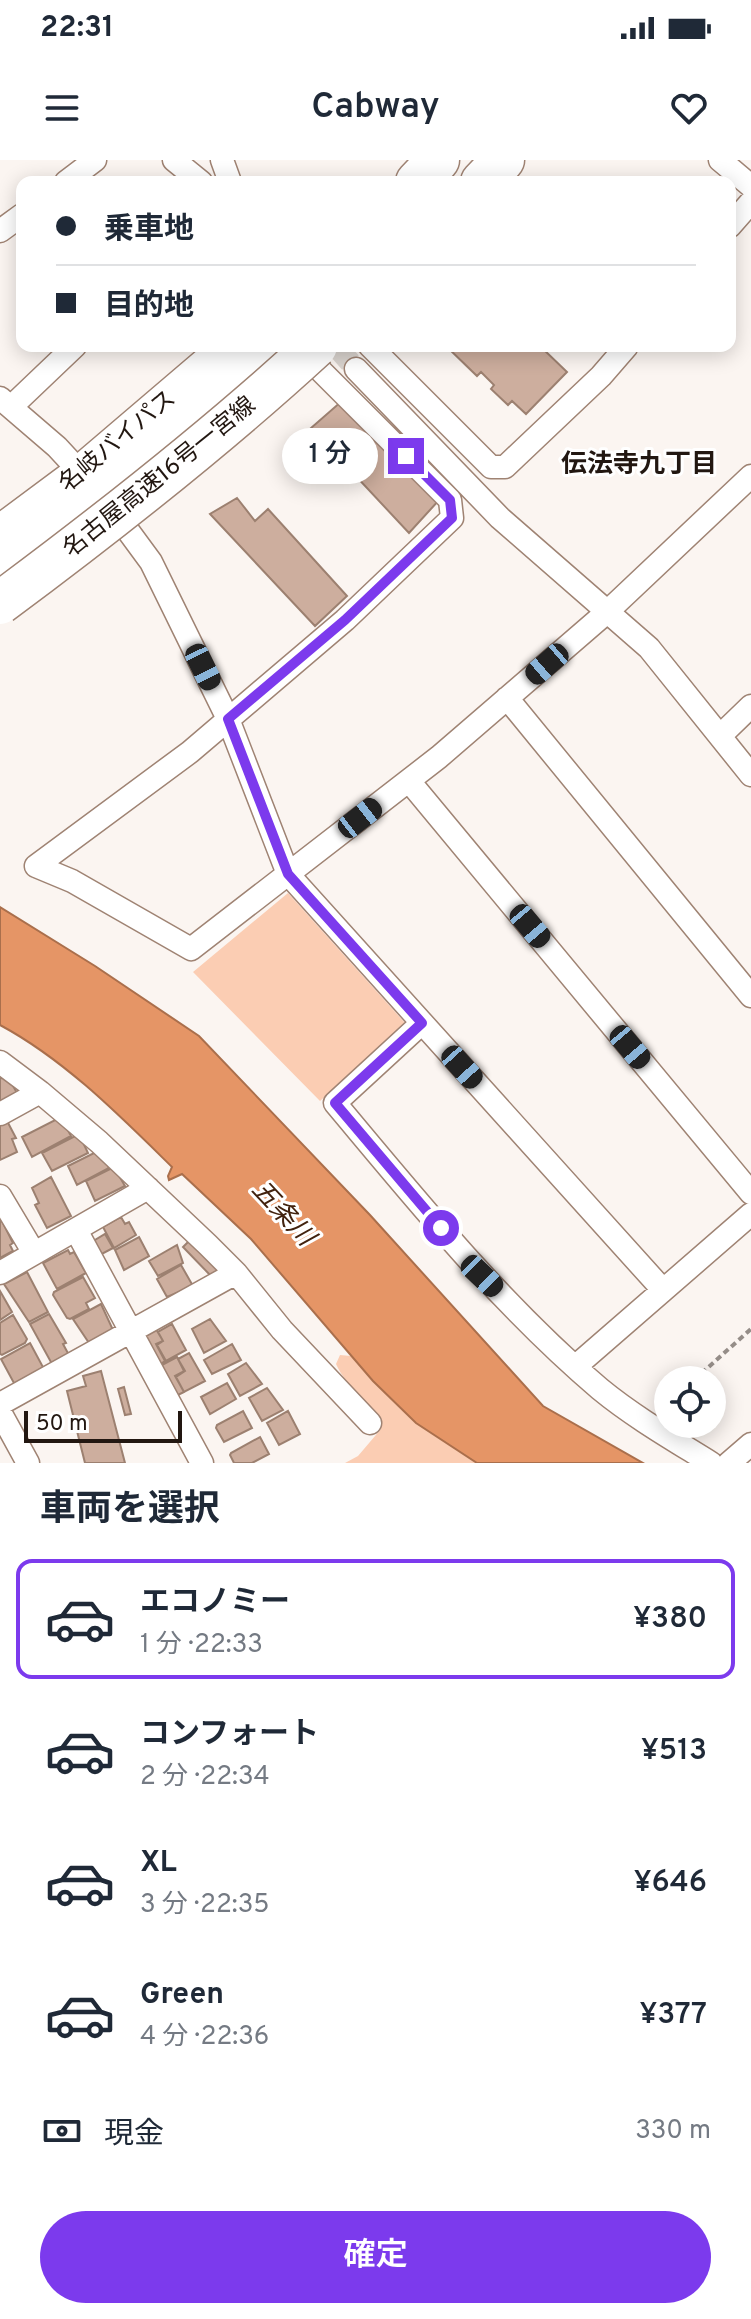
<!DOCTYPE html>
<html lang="ja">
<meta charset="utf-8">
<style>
body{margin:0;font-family:Overpass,"Noto Sans JP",sans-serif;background:#f2f2f3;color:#1f2937;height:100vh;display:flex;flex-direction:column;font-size:30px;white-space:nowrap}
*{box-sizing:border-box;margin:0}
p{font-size:26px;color:#747a83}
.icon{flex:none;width:44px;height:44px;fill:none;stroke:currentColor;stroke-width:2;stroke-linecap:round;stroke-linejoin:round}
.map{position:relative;height:1303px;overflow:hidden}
.details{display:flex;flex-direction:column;background:#fff;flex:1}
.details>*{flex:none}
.guide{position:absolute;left:16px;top:16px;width:720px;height:176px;border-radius:16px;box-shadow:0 4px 20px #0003;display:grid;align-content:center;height:176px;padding:0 40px;background:#fff}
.buttons{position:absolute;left:654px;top:1206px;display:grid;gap:16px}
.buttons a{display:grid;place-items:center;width:72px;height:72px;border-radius:50%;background:#fff;box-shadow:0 4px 20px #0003;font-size:40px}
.scale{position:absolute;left:24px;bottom:20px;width:158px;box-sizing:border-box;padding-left:8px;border:4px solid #221711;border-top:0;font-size:22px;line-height:28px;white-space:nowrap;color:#221711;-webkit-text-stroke:6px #fff;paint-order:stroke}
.end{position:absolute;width:36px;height:36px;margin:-18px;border:10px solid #7c3aed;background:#fff;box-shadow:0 0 0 4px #fff}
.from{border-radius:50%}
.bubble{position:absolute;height:56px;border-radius:28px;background:#fff;box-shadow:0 4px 20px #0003;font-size:26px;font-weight:600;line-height:56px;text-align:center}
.car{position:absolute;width:24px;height:48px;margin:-24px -12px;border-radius:10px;box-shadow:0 0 6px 2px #0007;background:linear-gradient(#222 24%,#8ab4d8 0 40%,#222 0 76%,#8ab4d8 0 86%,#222 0)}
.guide b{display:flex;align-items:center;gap:28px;height:76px;font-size:30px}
.guide b+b{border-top:2px solid #e0e1e3}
.guide i{width:20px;height:20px;background:#1f2937}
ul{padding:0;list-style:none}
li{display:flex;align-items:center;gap:24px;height:120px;margin:0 16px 12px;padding:0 24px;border:4px solid transparent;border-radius:16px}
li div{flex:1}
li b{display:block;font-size:30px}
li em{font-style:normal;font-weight:600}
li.selected{border-color:#7c3aed}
li>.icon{width:72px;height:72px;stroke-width:1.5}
h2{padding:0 40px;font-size:36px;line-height:96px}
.pay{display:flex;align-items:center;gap:20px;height:88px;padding:0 40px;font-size:30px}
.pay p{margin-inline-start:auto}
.action{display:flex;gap:16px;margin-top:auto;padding:16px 40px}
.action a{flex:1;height:92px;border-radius:48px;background:#7c3aed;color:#fff;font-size:32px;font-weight:600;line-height:92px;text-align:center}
.status{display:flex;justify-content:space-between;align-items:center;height:56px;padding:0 40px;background:#fff;direction:ltr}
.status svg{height:22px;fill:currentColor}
header{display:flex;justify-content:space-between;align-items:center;height:104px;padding:0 40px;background:#fff;font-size:36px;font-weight:600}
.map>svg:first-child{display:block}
</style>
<div class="status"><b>22:31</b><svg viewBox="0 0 49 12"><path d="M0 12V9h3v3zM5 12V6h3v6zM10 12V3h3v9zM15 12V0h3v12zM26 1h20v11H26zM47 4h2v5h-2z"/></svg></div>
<header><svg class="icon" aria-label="menu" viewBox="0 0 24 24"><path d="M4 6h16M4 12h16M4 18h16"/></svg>Cabway<svg class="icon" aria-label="heart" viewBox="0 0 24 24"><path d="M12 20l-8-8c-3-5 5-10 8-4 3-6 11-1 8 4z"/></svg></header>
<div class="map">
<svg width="751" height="1303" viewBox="0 0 751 1303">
<rect width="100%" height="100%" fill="#fbf5f1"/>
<path fill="#fbcdb3" d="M288 733 406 864 320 941 193 812Z
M340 1195 351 1196 416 1263 477 1303H345L358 1296 381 1269C374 1243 347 1229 336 1204Z"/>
<path fill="#e59566" stroke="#aa6f4c" stroke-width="2" d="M0 747 95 806 199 876 370 1055 543 1246 643 1303H477L416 1263 373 1221 251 1079 182 1014 169 1020 168 1016 172 1007C119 955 65 900 0 865Z"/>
<path fill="#cdae9e" stroke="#9c8070" stroke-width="2" d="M446 186H540L567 212 526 254 512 241 508 245 491 229 494 225 481 212 477 216Z
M343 240 440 339 409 373 311 268Z
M237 338 255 361 268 349 347 436 315 466 210 354Z
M7 915 17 933 0 942V919Z
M61 957 71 976 32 997 22 977Z
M6 959 16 978 12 979 17 992 0 1000V962Z
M79 974 88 993 52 1011 42 993Z
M100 990 109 1008 77 1025 68 1006Z
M114 1007 125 1026 95 1041 86 1021Z
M51 1017 71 1056 47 1068 35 1045 39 1043 32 1028Z
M0 1057 13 1083 10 1085 13 1091 0 1098Z
M121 1057 125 1064 129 1062 136 1075 114 1088 103 1067Z
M105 1074 113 1088 98 1096 90 1083Z
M139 1077 149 1096 124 1110 115 1090Z
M193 1077 221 1107 211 1116 183 1087Z
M177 1085 183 1103 158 1116 149 1101Z
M68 1090 70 1094 74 1092 86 1113 57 1129 43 1103Z
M181 1105 193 1126 167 1137 157 1119Z
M27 1112 48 1152 29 1162 4 1124Z
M83 1117 95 1138 86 1143 89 1149 70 1159 67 1158 53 1135 54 1132Z
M0 1131 12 1152 0 1160Z
M101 1144 113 1170 89 1183 73 1159Z
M49 1154 66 1183 63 1184 69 1195 52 1204 30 1164Z
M13 1155 27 1179 25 1183 2 1195 0 1194V1163Z
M210 1159 226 1181 204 1193 192 1169Z
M172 1164 186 1190 166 1201 157 1185 163 1181 158 1172Z
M156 1169 163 1181 156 1184 165 1201 159 1205 145 1179 147 1174Z
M30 1183 44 1209 15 1225 1 1199Z
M232 1184 241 1200 212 1214 204 1200Z
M189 1193 205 1221 184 1232 176 1217 185 1211 178 1199Z
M177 1197 184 1211 175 1216 184 1232 176 1236 160 1206Z
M246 1203 262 1224 240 1236 228 1214Z
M101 1211 125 1303H85L67 1231 86 1226 83 1216Z
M227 1223 236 1239 210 1254 201 1237Z
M124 1227 131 1254 125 1255 118 1229Z
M267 1228 283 1250 262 1261 249 1238Z
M243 1251 252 1268 224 1282 216 1268 217 1265Z
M288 1251 300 1274 279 1285 267 1263Z
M260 1277 269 1294 252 1303H234L230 1295 231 1293Z"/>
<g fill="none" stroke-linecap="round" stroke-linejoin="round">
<path stroke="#dad4cf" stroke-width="22" stroke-dasharray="22 11" stroke-linecap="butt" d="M336 186 356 209"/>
<defs>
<path id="minor" d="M174 0 201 22
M222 0 230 22
M720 0 751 26
M66 22 95 0
M730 66 751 42
M0 71 22 55
M370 186 491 307H505L601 216 627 186
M356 209 500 358 649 488 751 615
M0 238 57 287 82 314
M11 247 75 186
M126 368 151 402 228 559 288 714 663 1130
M507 538 751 836
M720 576 751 546
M409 621 751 1033
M36 706 72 721 191 789 439 597 607 452 751 316
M36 706 190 592 345 460 452 358 450 340 317 207
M422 863 335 943C418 1042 500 1144 600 1229 634 1257 674 1280 711 1303
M0 902 40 932 99 982 208 1085 236 1113 282 1170 370 1263
M0 954 40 932
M0 1036 34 1093
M76 1070 202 1303
M0 1113 148 1028
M576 1206 751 1054
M0 1244 236 1113
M0 1252 28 1303
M729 1303 751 1284"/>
<path id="trunk" d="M0 375 82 314 232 186"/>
<path id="motorway" d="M417 22 438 0
M482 22 503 0
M0 414 93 347 211 248 279 186"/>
</defs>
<use href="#minor" stroke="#9f8373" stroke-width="25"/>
<use href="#trunk" stroke="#9f8373" stroke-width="41"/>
<use href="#motorway" stroke="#9f8373" stroke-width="45"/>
<path stroke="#958d88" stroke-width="4" stroke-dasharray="6 4" stroke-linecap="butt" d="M694 1220 751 1169"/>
<use href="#minor" stroke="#fff" stroke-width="22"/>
<use href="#trunk" stroke="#fff" stroke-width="38"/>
<use href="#motorway" stroke="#fff" stroke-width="42"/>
<defs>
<path id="motorway-bridge" d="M0 443C109 362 216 278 316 186"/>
</defs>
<use href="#motorway-bridge" stroke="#9f8373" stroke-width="45" stroke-linecap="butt"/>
<use href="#motorway-bridge" stroke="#fff" stroke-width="42"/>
</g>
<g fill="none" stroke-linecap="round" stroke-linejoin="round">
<path stroke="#7c3aed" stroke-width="10" d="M406 296 450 340 452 358 345 460 228 559 288 714 422 863 335 943 441 1068"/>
</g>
<g text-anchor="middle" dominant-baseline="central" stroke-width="6" stroke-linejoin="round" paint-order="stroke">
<g font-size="24" fill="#221711" stroke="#fff">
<text transform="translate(118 282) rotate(-40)">名岐バイパス</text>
<text transform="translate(160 318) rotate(-39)">名古屋高速16号一宮線</text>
</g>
<g font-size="26" font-weight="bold" fill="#221711" stroke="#fff">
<text x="639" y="305">伝法寺九丁目</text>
</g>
<g font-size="26" font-style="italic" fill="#42220e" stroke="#fff">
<text transform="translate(282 1054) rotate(47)">五条川</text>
</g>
</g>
</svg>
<div class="buttons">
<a><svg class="icon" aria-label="locate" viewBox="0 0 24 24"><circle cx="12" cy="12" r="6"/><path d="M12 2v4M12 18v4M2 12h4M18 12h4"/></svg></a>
</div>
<div class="scale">50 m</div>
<i class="end from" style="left:441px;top:1068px"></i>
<i class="end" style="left:406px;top:296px"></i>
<div class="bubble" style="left:282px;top:268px;width:96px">1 分</div>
<i class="car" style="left:547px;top:504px;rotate:229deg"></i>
<i class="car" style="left:203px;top:507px;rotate:154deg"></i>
<i class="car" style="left:360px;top:658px;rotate:52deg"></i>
<i class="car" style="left:530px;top:766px;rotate:140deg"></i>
<i class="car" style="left:630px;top:887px;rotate:140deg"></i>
<i class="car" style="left:462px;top:907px;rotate:138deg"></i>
<i class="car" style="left:482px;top:1116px;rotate:134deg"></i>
<div class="guide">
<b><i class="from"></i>乗車地</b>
<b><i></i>目的地</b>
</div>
</div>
<section class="details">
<h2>車両を選択</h2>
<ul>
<li class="selected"><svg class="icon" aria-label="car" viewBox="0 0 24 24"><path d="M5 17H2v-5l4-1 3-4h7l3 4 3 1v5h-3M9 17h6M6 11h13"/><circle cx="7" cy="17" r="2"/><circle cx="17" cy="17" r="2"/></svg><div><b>エコノミー</b><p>1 分 · 22:33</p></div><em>¥380</em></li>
<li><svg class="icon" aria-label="car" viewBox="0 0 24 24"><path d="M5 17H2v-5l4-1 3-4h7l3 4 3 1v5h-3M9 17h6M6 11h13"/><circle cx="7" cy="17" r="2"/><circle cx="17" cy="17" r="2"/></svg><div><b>コンフォート</b><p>2 分 · 22:34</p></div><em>¥513</em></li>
<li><svg class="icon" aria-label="car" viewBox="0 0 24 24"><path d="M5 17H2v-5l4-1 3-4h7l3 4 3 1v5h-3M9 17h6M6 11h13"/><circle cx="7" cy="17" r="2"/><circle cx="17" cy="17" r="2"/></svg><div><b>XL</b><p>3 分 · 22:35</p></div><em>¥646</em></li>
<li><svg class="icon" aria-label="car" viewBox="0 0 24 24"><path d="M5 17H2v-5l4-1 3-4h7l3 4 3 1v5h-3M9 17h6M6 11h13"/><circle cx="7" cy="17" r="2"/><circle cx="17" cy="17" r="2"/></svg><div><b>Green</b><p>4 分 · 22:36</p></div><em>¥377</em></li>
</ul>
<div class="pay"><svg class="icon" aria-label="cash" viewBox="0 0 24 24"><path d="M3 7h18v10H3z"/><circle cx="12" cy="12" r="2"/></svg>現金<p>330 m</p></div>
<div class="action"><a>確定</a></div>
</section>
